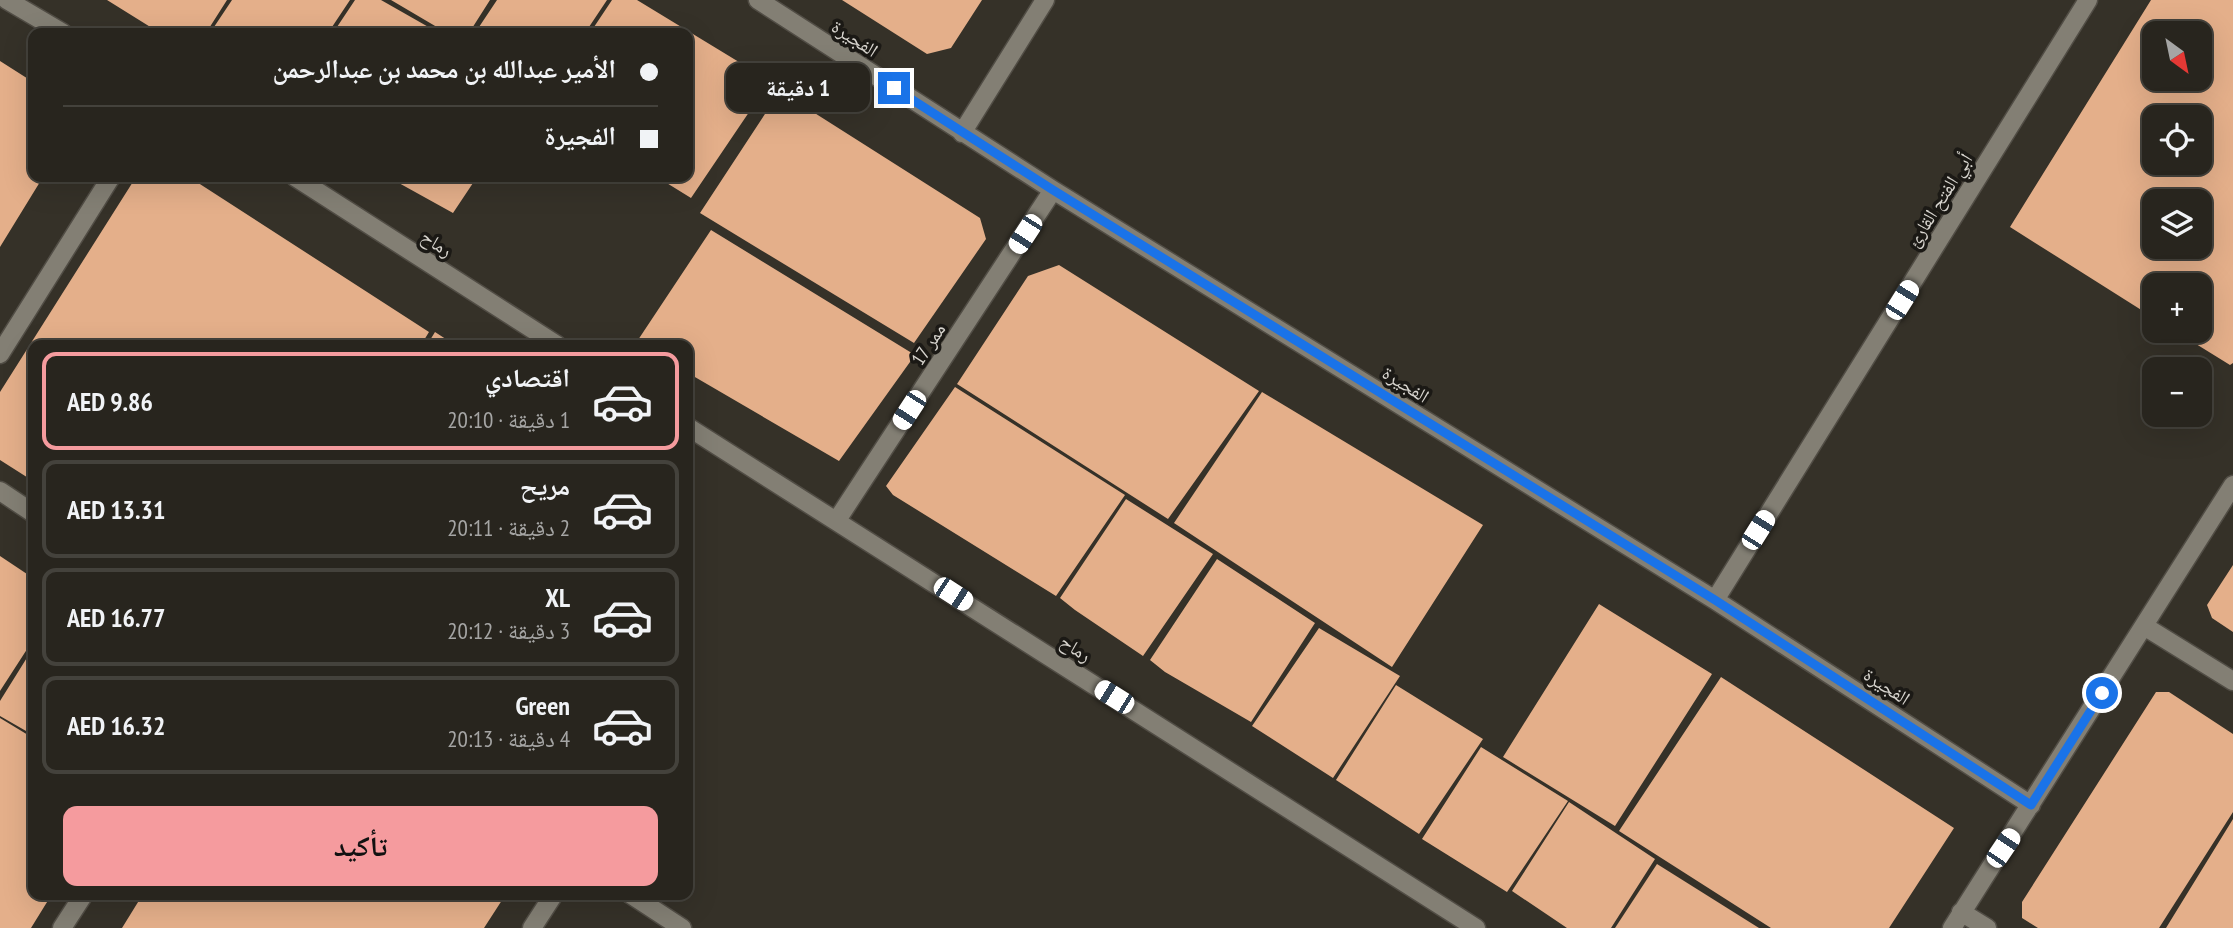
<!DOCTYPE html>
<html lang="ar">
<meta charset="utf-8">
<style>
body{margin:0;font-family:"PT Sans Narrow","Noto Naskh Arabic",sans-serif;background:#34312b;color:#f1f3f6;direction:rtl;height:100vh;display:flex;flex-direction:column;font-size:26px;white-space:nowrap}
*{box-sizing:border-box;margin:0}
p{font-size:23px;color:#a5a5a4}
.icon{flex:none;width:38px;height:38px;fill:none;stroke:currentColor;stroke-width:2;stroke-linecap:round;stroke-linejoin:round}
.map{position:relative;flex:1;overflow:hidden;direction:ltr}
.details{position:absolute;left:28px;top:340px;width:665px;height:560px;display:flex;flex-direction:column;background:#28251e;border-radius:14px;box-shadow:0 7px 28px #0002,0 0 0 2px #44423c;direction:rtl}
.details>*{flex:none}
.guide{position:absolute;left:28px;top:28px;width:665px;height:154px;border-radius:14px;box-shadow:0 7px 28px #0002,0 0 0 2px #44423c;direction:rtl;display:grid;align-content:center;height:154px;padding:0 35px;background:#28251e}
.needle{width:46px;rotate:147deg}
.controls{position:absolute;left:2142px;top:21px;display:grid;gap:14px}
.controls a{display:grid;place-items:center;width:70px;height:70px;border-radius:14px;background:#28251e;box-shadow:0 7px 28px #0002,0 0 0 2px #44423c;font-size:35px}
.end{position:absolute;width:32px;height:32px;margin:-16px;border:9px solid #1a73e8;background:#fff;box-shadow:0 0 0 4px #fff}
.from{border-radius:50%}
.bubble{position:absolute;height:49px;border-radius:14px;background:#28251e;box-shadow:0 7px 28px #0002,0 0 0 2px #44423c;font-size:23px;font-weight:800;line-height:49px;text-align:center;direction:rtl}
.car{position:absolute;width:21px;height:42px;margin:-21px -10px;border-radius:9px;box-shadow:0 0 5px 2px #0007;background:linear-gradient(#fff 24%,#345 0 40%,#fff 0 76%,#345 0 86%,#fff 0)}
.guide b{display:flex;align-items:center;gap:24px;height:66px;font-size:26px}
.guide b+b{border-top:2px solid #44423c}
.guide i{width:18px;height:18px;background:#f1f3f6}
ul{padding:12px 0 0;list-style:none}
li{display:flex;align-items:center;gap:21px;height:98px;margin:0 14px 10px;padding:0 21px;border:4px solid #44423c;border-radius:14px}
li div{flex:1}
li b{display:block;font-size:26px}
li em{font-style:normal;font-weight:800}
li.on{border-color:#f59b9e}
li>.icon{width:63px;height:63px;stroke-width:1.5}
.cta{display:flex;gap:14px;margin-top:auto;padding:14px 35px}
.cta a{flex:1;height:80px;border-radius:14px;background:#f59b9e;color:#111;font-size:28px;font-weight:800;line-height:80px;text-align:center}
.map>svg:first-child{display:block}
</style>
<div class="map">
<svg width="2233" height="928" viewBox="0 0 2233 928">
<rect width="100%" height="100%" fill="#353128"/>
<path fill="#e4af8a" fill-rule="evenodd" d="M107 0H227L206 33H160Z
M232 0H350L328 33H210Z
M355 0H381L439 33H333Z
M391 0H490L469 33H447Z
M497 0H607L585 33H475Z
M612 0H637L770 81 691 198 657 177H688V33H590Z
M842 0H982L951 48 927 54Z
M2151 0H2233V363L2230 365 2175 331H2200V285H2154V318L2010 227ZM2154 33H2200V79H2154ZM2154 117H2200V163H2154ZM2154 201H2200V247H2154Z
M0 61 33 82V177H43L0 247Z
M780 91 980 218 986 239 914 343 700 213Z
M136 177H189L429 332 421 345H33V481L0 460V392Z
M388 177H477L453 213Z
M711 230 915 355 839 461 688 373V345L636 343Z
M1059 265 1259 391 1168 519 957 384 1028 276Z
M435 332 455 345H427Z
M955 387 1125 495 1056 596 893 495 886 486Z
M1262 392 1483 525 1392 667 1174 523Z
M1126 499 1213 554 1143 656 1075 610 1060 598Z
M0 556 33 578V640L0 691Z
M1217 559 1315 623 1251 722 1165 672 1150 660Z
M2233 565V632L2212 618 2207 605Z
M1599 604 1712 674 1615 826 1503 757Z
M1319 628 1400 676 1333 778 1252 726Z
M33 648V735L0 716V701Z
M1721 677 1954 828 1889 928H1771L1619 831Z
M1396 685 1483 739 1419 834 1336 780Z
M2156 692H2169L2233 734V812L2159 928H2038L2022 918V902Z
M0 718 33 738V894H52L31 928H0Z
M1481 747 1568 801 1507 892 1422 839Z
M1569 802 1655 859 1611 928H1567L1512 891Z
M2233 819V928H2166Z
M1657 864 1759 928H1615Z
M143 894H506L484 928H122Z"/>
<g fill="none" stroke-linecap="round" stroke-linejoin="round">
<defs>
<path id="minor" d="M7 0 63 33
M758 0 1053 190 1715 600 2031 805
M962 133 1045 0
M295 177 557 345
M0 354 111 177
M688 427 1476 928
M0 491 33 513
M837 520 1053 190
M1715 600 2088 0
M2144 626 2233 681
M630 894 682 928
M1961 912 1987 928
M62 928 84 894
M532 928 554 894
M1952 928 2233 485"/>
</defs>
<use href="#minor" stroke="#514d45" stroke-width="21"/>
<use href="#minor" stroke="#837f74" stroke-width="18"/>
</g>
<g fill="none" stroke-linecap="round" stroke-linejoin="round">
<path stroke="#1a73e8" stroke-width="9" d="M894 88 1053 190 1715 600 2031 805 2102 693"/>
</g>
<g text-anchor="middle" dominant-baseline="central" stroke-width="7" stroke-linejoin="round" paint-order="stroke">
<g font-size="19" fill="#d7d4ce" stroke="#1b1915">
<text transform="translate(855 38) rotate(33)">الفجيرة</text>
<text transform="translate(1939 200) rotate(-58)">أبي الفتح القارئ</text>
<text transform="translate(437 243) rotate(33)">رماح</text>
<text transform="translate(928 344) rotate(-57)">ممر 17</text>
<text transform="translate(1406 384) rotate(32)">الفجيرة</text>
<text transform="translate(1076 648) rotate(33)">رماح</text>
<text transform="translate(1887 686) rotate(33)">الفجيرة</text>
</g>
</g>
</svg>
<div class="controls">
<a><svg class="needle" viewBox="-14 -14 28 28"><path d="M0-13l5 13h-10z" fill="#e53935"/><path d="M0 13l5-13h-10z" fill="#a5a5a4"/></svg></a>
<a><svg class="icon" aria-label="locate" viewBox="0 0 24 24"><circle cx="12" cy="12" r="6"/><path d="M12 2v4M12 18v4M2 12h4M18 12h4"/></svg></a>
<a><svg class="icon" aria-label="layers" viewBox="0 0 24 24"><path d="M12 4l9 5-9 5-9-5zM3 14l9 5 9-5"/></svg></a>
<a>+</a>
<a>−</a>
</div>
<i class="end from" style="left:2102px;top:693px"></i>
<i class="end" style="left:894px;top:88px"></i>
<div class="bubble" style="left:726px;top:63px;width:144px">1 دقيقة</div>
<i class="car" style="left:1025px;top:234px;rotate:213deg"></i>
<i class="car" style="left:1902px;top:300px;rotate:32deg"></i>
<i class="car" style="left:909px;top:410px;rotate:213deg"></i>
<i class="car" style="left:1758px;top:530px;rotate:32deg"></i>
<i class="car" style="left:953px;top:594px;rotate:123deg"></i>
<i class="car" style="left:1114px;top:697px;rotate:302deg"></i>
<i class="car" style="left:2003px;top:848px;rotate:34deg"></i>
<div class="guide">
<b><i class="from"></i>الأمير عبدالله بن محمد بن عبدالرحمن</b>
<b><i></i>الفجيرة</b>
</div>
<section class="details">
<ul>
<li class="on"><svg class="icon" aria-label="car" viewBox="0 0 24 24"><path d="M5 17H2v-5l4-1 3-4h7l3 4 3 1v5h-3M9 17h6M6 11h13"/><circle cx="7" cy="17" r="2"/><circle cx="17" cy="17" r="2"/></svg><div><b>اقتصادي</b><p>1 دقيقة · 20:10</p></div><em>AED 9.86</em></li>
<li><svg class="icon" aria-label="car" viewBox="0 0 24 24"><path d="M5 17H2v-5l4-1 3-4h7l3 4 3 1v5h-3M9 17h6M6 11h13"/><circle cx="7" cy="17" r="2"/><circle cx="17" cy="17" r="2"/></svg><div><b>مريح</b><p>2 دقيقة · 20:11</p></div><em>AED 13.31</em></li>
<li><svg class="icon" aria-label="car" viewBox="0 0 24 24"><path d="M5 17H2v-5l4-1 3-4h7l3 4 3 1v5h-3M9 17h6M6 11h13"/><circle cx="7" cy="17" r="2"/><circle cx="17" cy="17" r="2"/></svg><div><b>XL</b><p>3 دقيقة · 20:12</p></div><em>AED 16.77</em></li>
<li><svg class="icon" aria-label="car" viewBox="0 0 24 24"><path d="M5 17H2v-5l4-1 3-4h7l3 4 3 1v5h-3M9 17h6M6 11h13"/><circle cx="7" cy="17" r="2"/><circle cx="17" cy="17" r="2"/></svg><div><b>Green</b><p>4 دقيقة · 20:13</p></div><em>AED 16.32</em></li>
</ul>
<div class="cta"><a>تأكيد</a></div>
</section>
</div>
